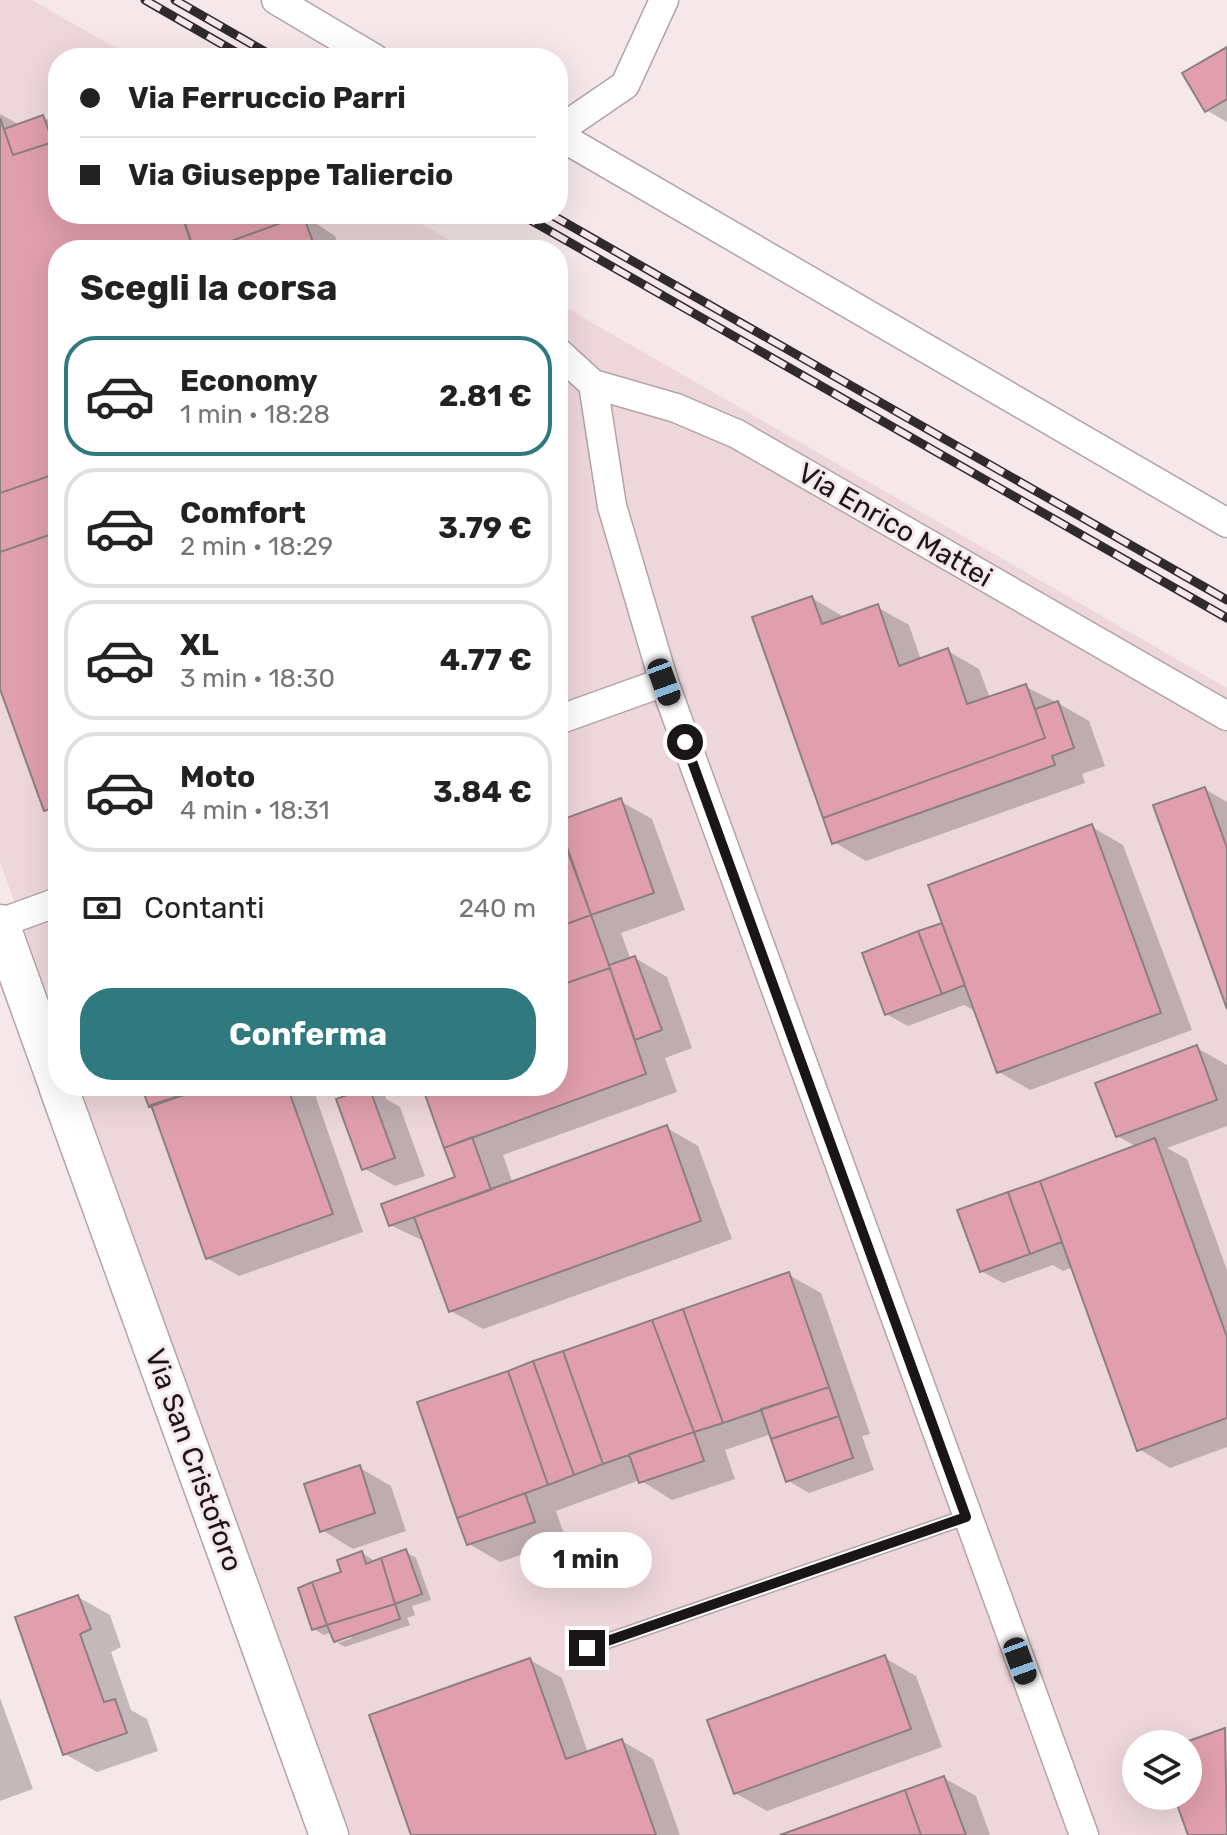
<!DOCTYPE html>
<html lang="it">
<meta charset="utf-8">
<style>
body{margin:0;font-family:Rubik,sans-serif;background:#f6f6f6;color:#222;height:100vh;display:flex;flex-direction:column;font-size:30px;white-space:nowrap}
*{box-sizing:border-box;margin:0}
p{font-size:26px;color:#767676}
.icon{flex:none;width:44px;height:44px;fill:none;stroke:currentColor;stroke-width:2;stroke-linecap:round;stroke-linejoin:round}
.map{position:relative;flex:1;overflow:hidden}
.details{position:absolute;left:48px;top:240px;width:520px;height:856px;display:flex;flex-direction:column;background:#fff;border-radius:32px;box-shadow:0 8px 32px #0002}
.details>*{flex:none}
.banner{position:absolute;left:48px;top:48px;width:520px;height:176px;border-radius:32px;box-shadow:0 8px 32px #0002;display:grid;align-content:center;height:176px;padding:0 32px;background:#fff}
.tools{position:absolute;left:1122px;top:1730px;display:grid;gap:16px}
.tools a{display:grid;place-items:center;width:80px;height:80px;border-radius:50%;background:#fff;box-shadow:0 8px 32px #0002;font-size:40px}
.end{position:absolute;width:36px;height:36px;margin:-18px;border:10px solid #1a1516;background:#fff;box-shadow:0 0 0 4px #fff}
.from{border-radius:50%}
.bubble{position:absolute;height:56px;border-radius:28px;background:#fff;box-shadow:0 8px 32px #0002;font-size:26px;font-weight:700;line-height:56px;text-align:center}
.car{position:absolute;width:24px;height:48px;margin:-24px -12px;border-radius:10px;box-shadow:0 0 6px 2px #0007;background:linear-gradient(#222 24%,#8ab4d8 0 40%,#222 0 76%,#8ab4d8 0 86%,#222 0)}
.banner b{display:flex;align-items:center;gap:28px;height:76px;font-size:30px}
.banner b+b{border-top:2px solid #e0e0e0}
.banner i{width:20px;height:20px;background:#222}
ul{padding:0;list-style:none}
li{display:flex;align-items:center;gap:24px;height:120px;margin:0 16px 12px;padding:0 16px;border:4px solid #e0e0e0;border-radius:32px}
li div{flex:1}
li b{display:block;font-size:30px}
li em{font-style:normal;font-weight:700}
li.selected{border-color:#30797e}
li>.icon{width:72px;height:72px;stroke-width:1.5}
h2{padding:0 32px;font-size:36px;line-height:96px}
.pay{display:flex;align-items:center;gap:20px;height:88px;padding:0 32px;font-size:30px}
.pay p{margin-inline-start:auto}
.action{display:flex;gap:16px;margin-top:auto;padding:16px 32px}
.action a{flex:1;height:92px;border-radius:32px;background:#30797e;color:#fff;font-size:32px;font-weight:700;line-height:92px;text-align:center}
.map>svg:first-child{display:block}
</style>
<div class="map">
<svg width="1227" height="1835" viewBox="0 0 1227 1835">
<rect width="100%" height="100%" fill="#f6e7ea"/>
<path fill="#eed7db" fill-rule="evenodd" d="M0 0H32L133 58H58V214H404L467 250H58V1023L0 862Z
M558 303 1227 688V1835H349L80 1086H558ZM1136 1744H1188V1796H1136Z"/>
<path fill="#0003" d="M1227 49V122L1206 110Z
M0 114 20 125 43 117 58 126V214H188L198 220 215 214H302L335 236 340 250H58V817L45 809 0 683Z
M812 598 844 617 877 607 909 625 921 660 948 651 979 669 990 698 1026 687 1058 703 1089 721 1105 766 1082 774 1085 783 866 861 834 842Z
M1205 789 1227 802V1004Z
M620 801 652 819 685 910 621 933 631 960 635 958 667 977 692 1048 665 1058 677 1092 503 1155 513 1184 667 1128 698 1146 732 1239 483 1329 451 1311 426 1242 390 1225 457 1178 424 1086H558V823Z
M1092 827 1123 845 1192 1030 1030 1090 999 1072 975 1011 964 1005 908 1026 886 1014 944 924Z
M1197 1048 1227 1065V1126L1167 1148 1187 1159 1227 1270V1447L1170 1468 1139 1449 1073 1267 1063 1271 1053 1265 1003 1283 981 1271 1137 1147 1117 1136Z
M143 1086H312L363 1232 239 1276 207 1258Z
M344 1086H382L386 1099 400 1107 425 1176 395 1186 363 1168 356 1093Z
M789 1275 821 1293 870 1434 862 1436 874 1470 809 1493 787 1480 771 1434 725 1450 735 1479 672 1500 640 1480 556 1511 566 1540 500 1562 469 1544 419 1404Z
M360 1468 391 1486 406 1531 353 1549 322 1530Z
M406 1552 416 1558 431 1600 412 1606 415 1615 407 1618 410 1625 345 1647 338 1643 352 1638 349 1635 332 1632 324 1635 314 1629 344 1574 362 1553 376 1562Z
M78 1597 110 1615 121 1647 111 1652 131 1710 147 1719 158 1751 97 1772 65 1754Z
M885 1658 916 1676 942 1747 767 1811 735 1793Z
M530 1660 562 1678 588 1753 622 1741 653 1759 680 1835H414Z
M0 1698 33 1789 0 1801Z
M1225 1730 1227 1835H1190L1176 1796H1188L1185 1744Z
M944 1778 976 1796 990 1835H786Z"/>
<path fill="#e19fad" stroke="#8c7f81" stroke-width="2" d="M1227 47V99L1205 112 1182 73Z
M43 115 53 142 13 155 4 129Z
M0 118 13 155 53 142 58 155V214H133L136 222 157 214H181L194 250H58V473L0 493Z
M209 214H278L281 223 206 250H194L185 223Z
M303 215 316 250H206L281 223Z
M58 473V532L0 552V493Z
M58 532V806L44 811 0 689V552Z
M812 596 822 624 878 604 899 666 948 648 967 704 1026 684 1045 738 823 818 752 617Z
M1058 701 1074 748 1052 756 1055 765 832 844 823 818 1045 738 1035 709Z
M1205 787 1227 848V1009L1153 805Z
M621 798 654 893 591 915 558 821Z
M1092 824 1161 1013 997 1073 928 885Z
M558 825 591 915 558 927Z
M591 915 610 968 558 986V927Z
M942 923 965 985 942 994 918 931Z
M918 931 942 994 885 1015 862 953Z
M635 956 662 1030 635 1040 609 965Z
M610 968 646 1074 444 1148 422 1086H558V986Z
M1197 1045 1217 1100 1116 1137 1095 1083Z
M141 1086H210L149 1107Z
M210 1086H287L333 1214 206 1259 151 1105Z
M369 1087 395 1158 362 1170 336 1099Z
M667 1125 701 1221 449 1312 414 1217Z
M472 1137 491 1190 389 1226 381 1204 455 1177 444 1148Z
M1155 1138 1227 1337V1418L1137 1451 1040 1181Z
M1040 1181 1062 1242 1030 1254 1008 1192Z
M1008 1192 1030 1254 980 1272 957 1210Z
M789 1272 829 1387 723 1423 683 1309Z
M683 1309 723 1423 694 1432 652 1320Z
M652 1320 694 1432 603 1464 563 1351Z
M563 1351 603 1464 574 1475 533 1361Z
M533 1361 574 1475 548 1485 508 1371Z
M508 1371 548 1485 457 1518 417 1402Z
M829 1387 839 1416 771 1439 761 1409Z
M839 1416 853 1458 786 1482 771 1439Z
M694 1432 704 1461 639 1483 629 1454Z
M360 1465 375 1513 320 1532 304 1484Z
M525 1493 535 1522 467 1545 457 1518Z
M406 1549 422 1594 395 1604 381 1558Z
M362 1551 366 1564 381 1558 395 1604 327 1625 312 1582 341 1572 337 1560Z
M312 1582 327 1625 312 1630 298 1588Z
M78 1595 91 1629 80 1634 104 1702 115 1699 127 1733 63 1755 15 1617Z
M395 1604 400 1619 334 1642 327 1625Z
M885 1655 911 1729 734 1794 707 1720Z
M530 1658 566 1759 622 1739 656 1835H411L369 1715Z
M1225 1728 1227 1835H1188L1174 1796H1188V1744H1180Z
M944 1776 966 1835H921L905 1790Z
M905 1790 921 1835H780Z"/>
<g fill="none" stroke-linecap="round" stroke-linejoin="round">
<defs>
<path id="lane" d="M587 1648 966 1517"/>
<path id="street" d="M276 0 374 58
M558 126 568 124 625 85 664 0
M558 135 1227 523
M558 352 593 384 676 408 737 434 1227 716
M593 384 612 506 664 682 1084 1835
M558 720 664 682
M0 923 58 902"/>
<path id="secondary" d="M0 924 58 1085
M58 1086 329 1835"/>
</defs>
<use href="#lane" stroke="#b2a4a7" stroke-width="17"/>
<use href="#street" stroke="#b2a4a7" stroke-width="31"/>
<use href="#secondary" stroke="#b2a4a7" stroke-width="41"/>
<use href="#lane" stroke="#fff" stroke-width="14"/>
<use href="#street" stroke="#fff" stroke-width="28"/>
<use href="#secondary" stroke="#fff" stroke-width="38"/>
<defs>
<path id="rail" d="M145 0 246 58
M175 0 276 58
M520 214 1227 618
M550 214 1227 600"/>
</defs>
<use href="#rail" stroke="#302a2c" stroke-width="9"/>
<use href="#rail" stroke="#f6e7ea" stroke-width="6" stroke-dasharray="18" stroke-linecap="butt"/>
</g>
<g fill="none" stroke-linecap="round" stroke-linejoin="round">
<path stroke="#1a1516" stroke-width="10" d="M587 1648 966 1517 685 742"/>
</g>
<g text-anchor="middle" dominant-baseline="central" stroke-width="6" stroke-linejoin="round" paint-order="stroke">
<g font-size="28" fill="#1a1516" stroke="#f6e7ea">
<text transform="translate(895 525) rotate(30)">Via Enrico Mattei</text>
<text transform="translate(194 1460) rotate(70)">Via San Cristoforo</text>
</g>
</g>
</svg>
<div class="tools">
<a><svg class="icon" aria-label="layers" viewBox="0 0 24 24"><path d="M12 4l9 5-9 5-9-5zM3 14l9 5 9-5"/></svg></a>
</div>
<i class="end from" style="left:685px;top:742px"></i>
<i class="end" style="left:587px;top:1648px"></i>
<div class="bubble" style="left:520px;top:1532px;width:132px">1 min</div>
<i class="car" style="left:664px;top:682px;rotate:160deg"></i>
<i class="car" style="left:1020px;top:1661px;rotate:160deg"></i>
<div class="banner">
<b><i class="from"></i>Via Ferruccio Parri</b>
<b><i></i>Via Giuseppe Taliercio</b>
</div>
<section class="details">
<h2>Scegli la corsa</h2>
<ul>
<li class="selected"><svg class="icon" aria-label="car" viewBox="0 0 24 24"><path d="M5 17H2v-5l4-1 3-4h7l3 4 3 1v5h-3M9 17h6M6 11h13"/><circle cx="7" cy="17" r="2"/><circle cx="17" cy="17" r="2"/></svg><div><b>Economy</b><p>1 min · 18:28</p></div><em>2.81 €</em></li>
<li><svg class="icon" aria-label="car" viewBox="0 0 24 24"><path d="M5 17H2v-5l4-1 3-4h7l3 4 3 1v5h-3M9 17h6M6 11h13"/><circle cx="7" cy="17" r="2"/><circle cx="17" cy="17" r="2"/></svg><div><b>Comfort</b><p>2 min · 18:29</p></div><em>3.79 €</em></li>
<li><svg class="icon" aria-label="car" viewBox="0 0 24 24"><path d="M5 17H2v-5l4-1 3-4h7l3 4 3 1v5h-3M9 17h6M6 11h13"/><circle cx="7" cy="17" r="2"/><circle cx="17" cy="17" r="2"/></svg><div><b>XL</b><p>3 min · 18:30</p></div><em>4.77 €</em></li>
<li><svg class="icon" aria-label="car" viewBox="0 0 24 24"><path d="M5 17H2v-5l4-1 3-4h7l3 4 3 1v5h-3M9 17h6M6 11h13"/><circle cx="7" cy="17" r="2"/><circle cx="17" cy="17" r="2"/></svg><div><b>Moto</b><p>4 min · 18:31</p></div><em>3.84 €</em></li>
</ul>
<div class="pay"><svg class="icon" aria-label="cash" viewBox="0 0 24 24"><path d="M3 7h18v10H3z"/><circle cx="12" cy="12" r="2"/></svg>Contanti<p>240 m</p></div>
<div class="action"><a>Conferma</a></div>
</section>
</div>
